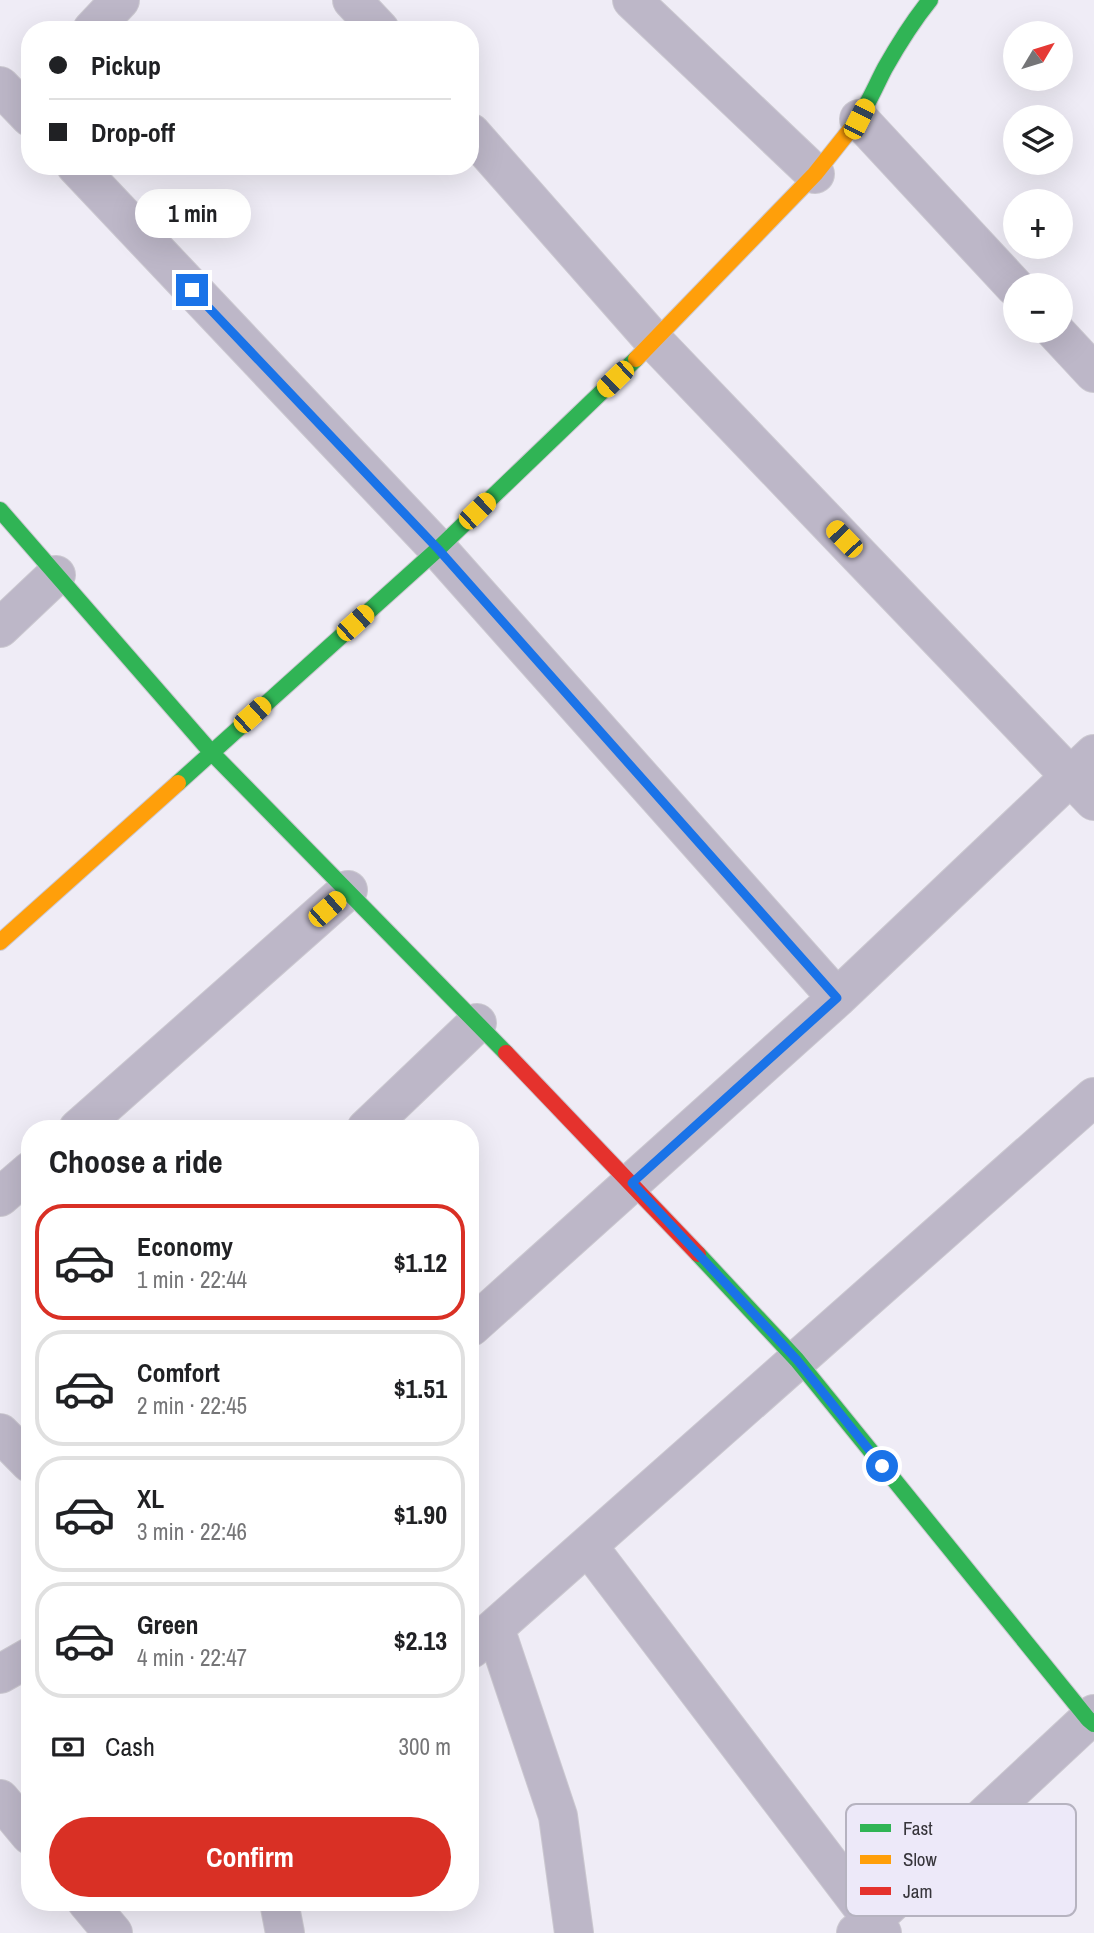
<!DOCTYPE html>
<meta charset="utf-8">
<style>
body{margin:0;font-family:"Archivo Narrow",sans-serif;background:#f2f2f2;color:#202124;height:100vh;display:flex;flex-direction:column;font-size:26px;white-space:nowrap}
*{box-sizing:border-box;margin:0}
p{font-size:23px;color:#757577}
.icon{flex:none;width:38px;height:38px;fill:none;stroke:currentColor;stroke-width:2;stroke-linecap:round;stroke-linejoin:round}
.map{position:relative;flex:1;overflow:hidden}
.panel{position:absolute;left:21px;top:1120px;width:458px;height:791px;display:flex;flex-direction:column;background:#fff;border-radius:28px;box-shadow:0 7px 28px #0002}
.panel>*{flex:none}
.guide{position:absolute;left:21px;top:21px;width:458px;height:154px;border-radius:28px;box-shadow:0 7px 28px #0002;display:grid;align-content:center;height:154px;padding:0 28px;background:#fff}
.needle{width:46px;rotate:52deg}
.tools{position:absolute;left:1003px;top:21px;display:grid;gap:14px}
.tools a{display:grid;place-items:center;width:70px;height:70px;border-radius:50%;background:#fff;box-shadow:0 7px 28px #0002;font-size:35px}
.end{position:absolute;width:32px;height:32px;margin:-16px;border:9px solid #1a73e8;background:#fff;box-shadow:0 0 0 4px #fff}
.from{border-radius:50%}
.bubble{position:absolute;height:49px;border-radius:24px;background:#fff;box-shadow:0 7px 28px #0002;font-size:23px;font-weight:700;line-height:49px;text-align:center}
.car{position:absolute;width:21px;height:42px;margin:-21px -10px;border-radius:9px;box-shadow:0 0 5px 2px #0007;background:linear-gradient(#f5c518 24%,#345 0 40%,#f5c518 0 76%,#345 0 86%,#f5c518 0)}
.guide b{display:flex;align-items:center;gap:24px;height:66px;font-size:26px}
.guide b+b{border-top:2px solid #e0e0e0}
.guide i{width:18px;height:18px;background:#202124}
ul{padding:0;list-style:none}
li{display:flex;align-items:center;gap:21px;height:116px;margin:0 14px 10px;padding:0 14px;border:4px solid #e0e0e0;border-radius:28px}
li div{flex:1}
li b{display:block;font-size:26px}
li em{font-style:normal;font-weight:700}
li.current{border-color:#d93025}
li>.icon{width:63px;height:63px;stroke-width:1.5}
h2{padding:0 28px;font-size:32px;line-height:84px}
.pay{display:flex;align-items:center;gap:18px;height:77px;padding:0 28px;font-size:26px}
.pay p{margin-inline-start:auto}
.cta{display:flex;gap:14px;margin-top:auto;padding:14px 28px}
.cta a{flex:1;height:80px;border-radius:42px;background:#d93025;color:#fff;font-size:28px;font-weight:700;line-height:80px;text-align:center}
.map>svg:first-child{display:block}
</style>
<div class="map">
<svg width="1094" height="1933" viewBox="0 0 1094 1933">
<rect width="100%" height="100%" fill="#efecf6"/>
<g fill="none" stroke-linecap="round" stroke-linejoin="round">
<defs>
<path id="street" d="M352 0 380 30
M632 0 815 174
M92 30 120 0
M0 86 30 117
M859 119 1015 287
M471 133 654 341 1094 801
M76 166 438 549 837 998
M1055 331 1094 373
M0 628 56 575
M78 1129 348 890
M366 1129 477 1023
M0 1197 30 1171
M471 1327 837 998 1094 754
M0 1433 30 1463
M588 1546 882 1933
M495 1628 558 1816 574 1933
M471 1649 1094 1097
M0 1674 30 1657
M0 1799 30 1835
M87 1902 113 1933
M279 1902 285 1933
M856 1933 873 1920 1094 1714"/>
<path id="fast" d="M850 130C865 112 874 89 885 68 898 45 913 21 930 0
M0 510 211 752 506 1053
M178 783 438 549 636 359
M698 1254 797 1360 1088 1719 1094 1724"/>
<path id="slow" d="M636 359 815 174 850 130
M0 942 178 783"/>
<path id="jam" d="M506 1053 698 1254"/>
</defs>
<use href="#street" stroke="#cbc8d0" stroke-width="40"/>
<use href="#fast" stroke="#cbc8d0" stroke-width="18"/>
<use href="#slow" stroke="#cbc8d0" stroke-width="18"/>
<use href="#jam" stroke="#cbc8d0" stroke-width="18"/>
<use href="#street" stroke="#bdb7c8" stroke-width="38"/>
<use href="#fast" stroke="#30b455" stroke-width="16"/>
<use href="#slow" stroke="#ff9f0a" stroke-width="16"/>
<use href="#jam" stroke="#e5322d" stroke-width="16"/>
</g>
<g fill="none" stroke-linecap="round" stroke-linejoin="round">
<path stroke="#1a73e8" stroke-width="9" d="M192 290 438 549 837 998 632 1183 797 1360 882 1466"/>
</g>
<rect x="846" y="1804" width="230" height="112" rx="10" fill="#ede9f9" stroke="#b6b3c0" stroke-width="2"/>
<rect x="860" y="1824" width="31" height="8" fill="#30b455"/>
<rect x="860" y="1855" width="31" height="9" fill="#ff9f0a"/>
<rect x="860" y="1887" width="31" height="8" fill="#e5322d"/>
<g font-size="19" fill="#37353b">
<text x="903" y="1835">Fast</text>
<text x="903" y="1866">Slow</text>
<text x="903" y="1898">Jam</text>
</g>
</svg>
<div class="tools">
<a><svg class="needle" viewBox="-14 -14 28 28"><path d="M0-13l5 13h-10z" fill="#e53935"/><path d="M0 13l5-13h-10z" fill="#757577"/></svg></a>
<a><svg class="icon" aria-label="layers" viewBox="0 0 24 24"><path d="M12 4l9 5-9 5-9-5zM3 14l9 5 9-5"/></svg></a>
<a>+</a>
<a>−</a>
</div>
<i class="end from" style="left:882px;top:1466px"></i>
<i class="end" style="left:192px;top:290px"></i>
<div class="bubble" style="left:135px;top:189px;width:116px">1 min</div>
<i class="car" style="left:859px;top:119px;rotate:27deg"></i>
<i class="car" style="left:615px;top:379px;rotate:226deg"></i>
<i class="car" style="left:477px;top:511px;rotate:46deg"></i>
<i class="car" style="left:844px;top:539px;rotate:316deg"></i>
<i class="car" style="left:355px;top:623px;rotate:48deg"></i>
<i class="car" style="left:252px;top:715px;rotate:48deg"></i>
<i class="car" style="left:327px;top:909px;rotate:49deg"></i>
<div class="guide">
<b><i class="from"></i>Pickup</b>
<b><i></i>Drop-off</b>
</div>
<section class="panel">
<h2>Choose a ride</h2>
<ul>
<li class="current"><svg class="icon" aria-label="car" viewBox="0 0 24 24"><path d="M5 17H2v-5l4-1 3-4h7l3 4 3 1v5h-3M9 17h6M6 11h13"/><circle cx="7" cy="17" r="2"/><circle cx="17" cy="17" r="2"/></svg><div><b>Economy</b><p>1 min · 22:44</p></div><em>$1.12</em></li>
<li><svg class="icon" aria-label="car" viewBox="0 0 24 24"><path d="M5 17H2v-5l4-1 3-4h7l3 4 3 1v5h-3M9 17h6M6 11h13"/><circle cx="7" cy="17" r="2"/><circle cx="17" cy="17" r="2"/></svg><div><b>Comfort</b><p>2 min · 22:45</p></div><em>$1.51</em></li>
<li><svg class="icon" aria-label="car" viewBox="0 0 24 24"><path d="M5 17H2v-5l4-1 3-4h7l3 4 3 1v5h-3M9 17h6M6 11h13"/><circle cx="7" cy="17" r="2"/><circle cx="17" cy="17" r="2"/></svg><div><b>XL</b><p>3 min · 22:46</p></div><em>$1.90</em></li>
<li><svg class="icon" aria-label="car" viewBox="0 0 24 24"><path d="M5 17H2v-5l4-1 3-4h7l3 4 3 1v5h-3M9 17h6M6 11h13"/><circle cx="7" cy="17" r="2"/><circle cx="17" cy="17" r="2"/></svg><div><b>Green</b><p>4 min · 22:47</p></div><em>$2.13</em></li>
</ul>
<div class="pay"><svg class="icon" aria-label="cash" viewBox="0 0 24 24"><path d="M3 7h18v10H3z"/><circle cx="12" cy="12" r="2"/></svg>Cash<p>300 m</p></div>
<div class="cta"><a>Confirm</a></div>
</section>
</div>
